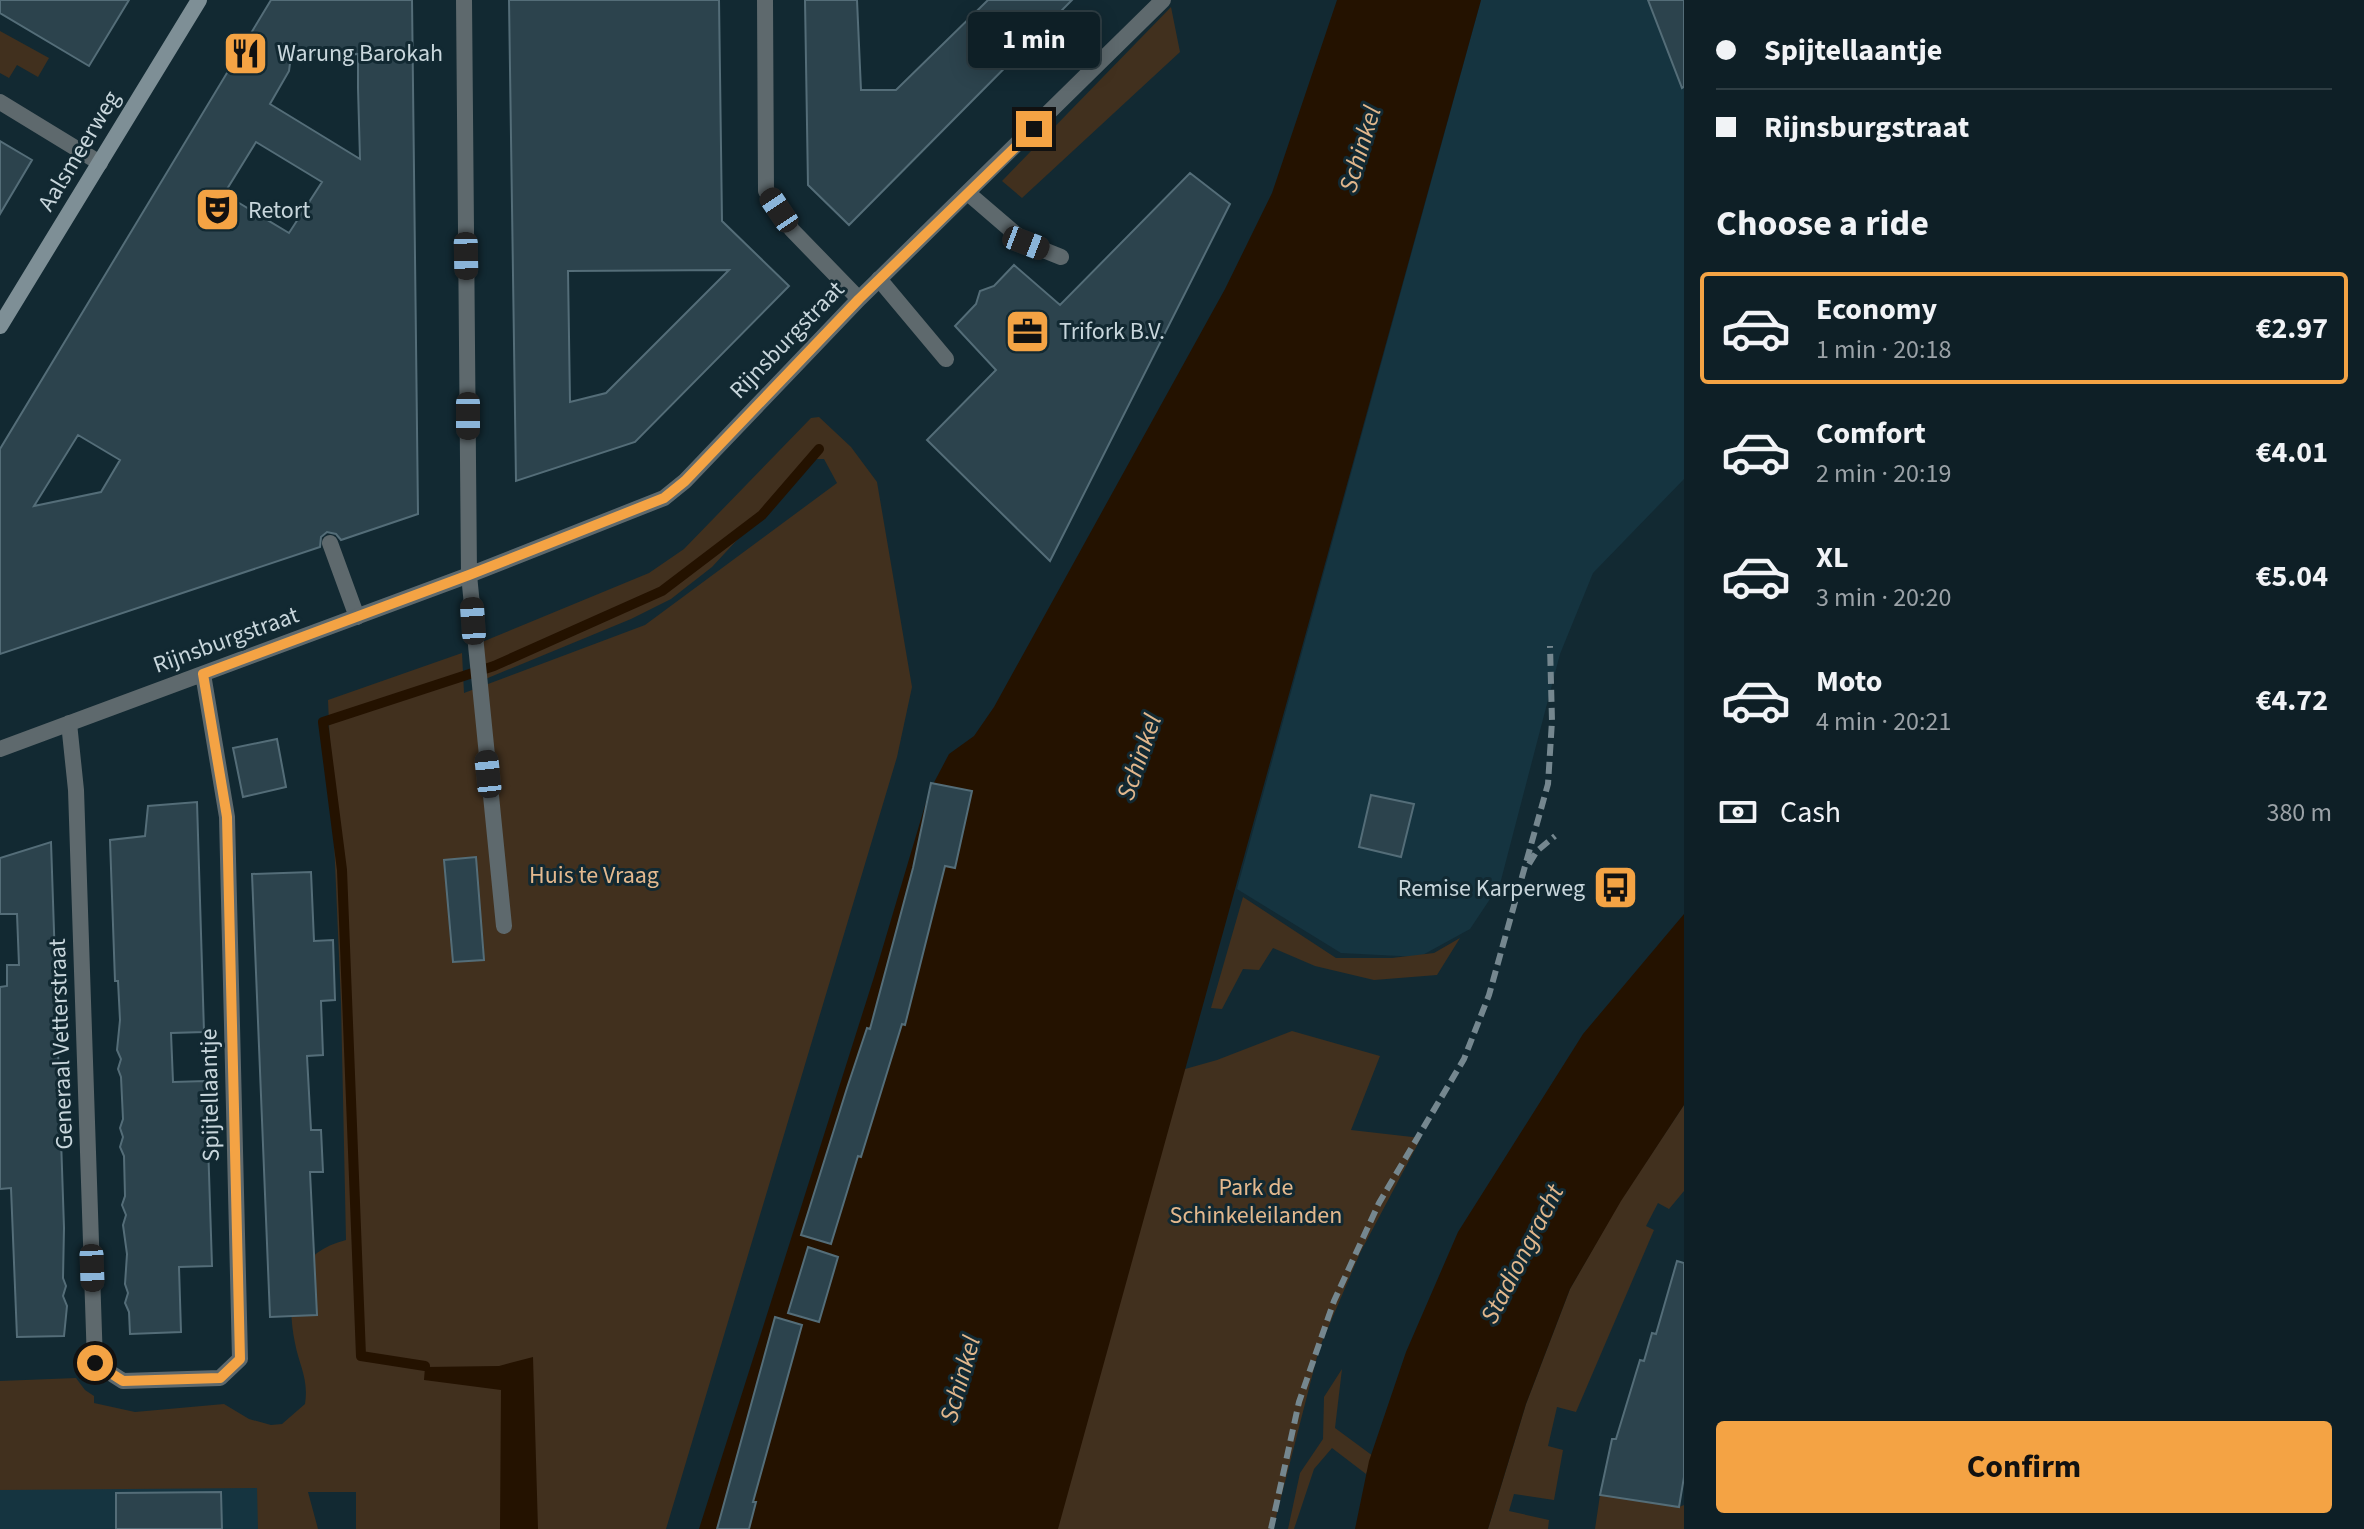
<!DOCTYPE html>
<meta charset="utf-8">
<style>
body{margin:0;font-family:"Source Sans 3",sans-serif;background:#17272e;color:#f1f3f6;height:100vh;display:flex;flex-direction:column;font-size:30px;white-space:nowrap}
*{box-sizing:border-box;margin:0}
p{font-size:26px;color:#9ba2a7}
.icon{flex:none;width:44px;height:44px;fill:none;stroke:currentColor;stroke-width:2;stroke-linecap:round;stroke-linejoin:round}
.map{position:relative;flex:1;overflow:hidden}
.details{display:flex;flex-direction:column;background:#0e1f26;width:680px}
.details>*{flex:none}
.banner{display:grid;align-content:center;height:176px;padding:0 32px;background:#0e1f26}
.end{position:absolute;width:36px;height:36px;margin:-18px;border:10px solid #f4a344;background:#111;box-shadow:0 0 0 4px #111}
.from{border-radius:50%}
.bubble{position:absolute;height:56px;border-radius:8px;background:#0e1f26;box-shadow:0 4px 20px #0003,0 0 0 2px #2e3d43;font-size:26px;font-weight:700;line-height:56px;text-align:center}
.car{position:absolute;width:24px;height:48px;margin:-24px -12px;border-radius:10px;box-shadow:0 0 6px 2px #0007;background:linear-gradient(#222 24%,#8ab4d8 0 40%,#222 0 76%,#8ab4d8 0 86%,#222 0)}
.banner b{display:flex;align-items:center;gap:28px;height:76px;font-size:30px}
.banner b+b{border-top:2px solid #2e3d43}
.banner i{width:20px;height:20px;background:#f1f3f6}
ul{padding:0;list-style:none}
li{display:flex;align-items:center;gap:24px;height:112px;margin:0 16px 12px;padding:0 16px;border:4px solid transparent;border-radius:8px}
li div{flex:1}
li b{display:block;font-size:30px}
li em{font-style:normal;font-weight:700}
li.current{border-color:#f4a344}
li>.icon{width:72px;height:72px;stroke-width:1.5}
h2{padding:0 32px;font-size:36px;line-height:96px}
.pay{display:flex;align-items:center;gap:20px;height:88px;padding:0 32px;font-size:30px}
.pay p{margin-inline-start:auto}
.button{display:flex;gap:16px;margin-top:auto;padding:16px 32px}
.button a{flex:1;height:92px;border-radius:8px;background:#f4a344;color:#111;font-size:32px;font-weight:700;line-height:92px;text-align:center}
main{display:flex;flex:1;min-height:0}
.map>svg:first-child{display:block}
</style>
<main>
<div class="map">
<svg width="1684" height="1529" viewBox="0 0 1684 1529">
<rect width="100%" height="100%" fill="#122932"/>
<path fill="#153440" d="M1481 0H1684V479L1593 573 1560 654 1500 884 1470 929 1419 957 1341 953 1237 889Z
M288 1469 289 1529H0V1472Z"/>
<path fill="#41301e" d="M1171 7 1180 52 1022 198 1002 181Z
M0 31 49 58 38 77 17 65 9 78 0 73Z
M819 417 851 447 877 482 912 687 897 757 666 1529H356V1492H308L318 1529H258L257 1488 0 1490V1381L76 1378 85 1390 94 1396V1403L135 1412 224 1404 249 1419 271 1425 282 1424 305 1404C309 1379 299 1365 295 1343 285 1295 294 1253 346 1240L341 1003 328 700 462 653 464 693 645 625 837 483 824 459H812L712 567 671 599 631 619 483 680 482 642 649 573 684 549 811 418Z
M1243 897 1336 958H1392L1434 953 1460 938 1437 975 1374 980 1315 966 1273 948 1259 970 1243 969 1222 1009 1211 1008Z
M1292 1031 1380 1056 1351 1130 1421 1138 1360 1253 1319 1349 1273 1529H1045L1171 1073 1217 1060Z
M1684 1105V1191L1669 1209 1658 1203 1646 1226 1654 1230 1576 1412 1557 1407 1548 1446 1563 1450 1554 1500 1514 1494 1509 1511 1549 1520 1548 1529H1488L1526 1404 1570 1289 1620 1201Z
M1342 1369 1335 1428 1373 1456 1366 1474 1332 1448 1314 1469 1294 1529H1288L1300 1473 1323 1439 1324 1397Z
M1600 1495 1679 1507 1684 1505V1529H1595Z"/>
<path fill="#241200" d="M1337 0H1481L1058 1529H699L874 977 929 792 949 754 974 736 994 707 1225 289 1272 193Z
M1684 914V1105L1621 1201 1570 1289 1526 1404 1488 1529H1355L1369 1461 1406 1352 1458 1232 1583 1034Z
M533 1357 538 1529H500L501 1390 424 1380 425 1367 499 1366Z"/>
<g fill="none" stroke-linecap="round" stroke-linejoin="round">
<path stroke="#241200" stroke-width="10" d="M425 1366 361 1356 342 870 323 722 494 666 662 591 762 515 819 449"/>
</g>
<path fill="#2c434d" stroke="#546d78" stroke-width="2" fill-rule="evenodd" d="M0 0H129L89 66 0 13Z
M271 0H412L418 514 341 540 336 534 327 532 321 537 320 547 0 654V449ZM358 54V88L360 159 270 104 289 71 291 56ZM256 142 322 182 289 233 224 194ZM78 435 120 460 101 492 34 506Z
M509 0H719L722 221 789 286 635 442 516 481ZM729 270 606 393 570 402 568 271Z
M805 0H857L861 90H896L988 0H1072L849 225 808 185Z
M1648 0H1684V87L1682 88Z
M0 141 32 160 0 214Z
M1190 173 1230 204 1050 561 927 440 996 370 955 326 976 304 980 291 994 286 1014 265 1060 305Z
M277 739 286 787 243 797 233 748Z
M931 783 972 791 955 868 945 866 905 1025 902 1024 861 1157 858 1156 831 1244 801 1235 847 1088 867 1028 870 1029 913 868Z
M1371 795 1414 804 1401 857 1359 847Z
M197 802 204 1032 171 1033 173 1082 206 1081 212 1266 179 1267 181 1332 130 1334 129 1312 125 1303 128 1293 125 1284 127 1254 123 1225 126 1215 122 1205 125 1196 124 1156 120 1147 123 1137 120 1128 123 1119 121 1077 118 1069 121 1059 117 1050 120 1020 118 981H115L110 840 145 836 148 806Z
M51 842 64 1228 63 1278 66 1286 63 1296 67 1306 64 1336 17 1337 11 1188 0 1189V987L7 986V965H19L17 914H0V858Z
M476 857 484 960 453 962 444 860Z
M311 872 314 941 333 940 335 1000 321 1001 323 1055 307 1056 311 1130H321L323 1172H310L317 1315 270 1317 252 874Z
M808 1247 838 1257 819 1322 788 1313Z
M1677 1261 1684 1263V1477L1679 1507 1600 1495 1612 1439H1616L1640 1360 1644 1361 1652 1333 1656 1334Z
M775 1317 802 1325 753 1502H756L749 1529H717Z
M221 1492 222 1529H116V1493Z"/>
<g fill="none" stroke-linecap="round" stroke-linejoin="round">
<path stroke="#5e696d" stroke-width="16" d="M969 194 1026 243 1061 257
M879 279 946 359
M330 543 357 617
M469 575 504 926"/>
<path stroke="#5e696d" stroke-width="16" d="M464 0 469 575
M765 0 766 191 792 230 859 299
M0 102 100 163
M69 723 76 790 95 1363 123 1381 220 1378 240 1359 227 817 203 674
M0 749 469 575 664 498 685 481 859 299 1163 0"/>
<path stroke="#7e8f96" stroke-width="16" d="M0 326 199 0"/>
<path stroke="#75878f" stroke-width="6" stroke-dasharray="12 6" stroke-linecap="butt" d="M1529 864 1537 851 1555 836
M1271 1529 1299 1402 1334 1301 1379 1203 1464 1059 1489 995 1548 784 1552 721 1550 646"/>
</g>
<g fill="none" stroke-linecap="round" stroke-linejoin="round">
<path stroke="#f4a344" stroke-width="10" d="M95 1363 123 1381 220 1378 240 1359 227 817 203 674 469 575 664 498 685 481 859 299 1034 129"/>
</g>
<defs>
<symbol id="restaurant-square" viewBox="-11 -11 22 22"><rect x="-9" y="-9" width="18" height="18" rx="4" fill="#f4a344" stroke="#122932"/><path d="M-5-6h1v4h1v-4h1v4h1v-4h1v5L-1.5 .5V6h-2V.5L-5-1ZM5-6V6H3V1.5H1.5Q1.5-4 5-6Z" fill="#111"/></symbol>
<symbol id="theatre-square" viewBox="-11 -11 22 22"><rect x="-9" y="-9" width="18" height="18" rx="4" fill="#f4a344" stroke="#122932"/><path d="M-5-5.5Q0-4 5-5.5V0Q5 5 0 6Q-5 5-5 0ZM-3.3-2.5H-1v1.5H-3.3ZM1-2.5H3.3v1.5H1ZM-2.8 1Q0 5.5 2.8 1Z" fill="#111"/></symbol>
<symbol id="office-square" viewBox="-11 -11 22 22"><rect x="-9" y="-9" width="18" height="18" rx="4" fill="#f4a344" stroke="#122932"/><path d="M-6-3h4V-5.5h4V-3h4V5H-6ZM-1-4.5V-3h2v-1.5ZM-6 0V1H6V0Z" fill="#111"/></symbol>
<symbol id="bus-square" viewBox="-11 -11 22 22"><rect x="-9" y="-9" width="18" height="18" rx="4" fill="#f4a344" stroke="#122932"/><path d="M-5-6H5V4H4V6H2V4H-2V6H-4V4H-5ZM-3.5-4V0h7V-4ZM-3.5 1.2v1.5H-2V1.2ZM2 1.2v1.5H3.5V1.2Z" fill="#111"/></symbol>
</defs>
<g fill-rule="evenodd">
<use href="#restaurant-square" x="220" y="28" width="51" height="51"/>
<use href="#theatre-square" x="192" y="184" width="51" height="51"/>
<use href="#office-square" x="1002" y="306" width="51" height="51"/>
<use href="#bus-square" x="1590" y="862" width="51" height="51"/>
</g>
<g text-anchor="middle" dominant-baseline="central" stroke-width="6" stroke-linejoin="round" paint-order="stroke">
<g font-size="24" fill="#c8d6dc" stroke="#122932" text-anchor="start">
<text x="277" y="53">Warung Barokah</text>
<text x="248" y="210">Retort</text>
<text x="1059" y="331">Trifork B.V.</text>
<text x="1585" y="888" text-anchor="end">Remise Karperweg</text>
</g>
<g font-size="24" fill="#c8d6dc" stroke="#122932">
<text transform="translate(79 151) rotate(-59)">Aalsmeerweg</text>
<text transform="translate(787 340) rotate(-46)">Rijnsburgstraat</text>
<text transform="translate(226 640) rotate(-20)">Rijnsburgstraat</text>
<text transform="translate(61 1044) rotate(-92)">Generaal Vetterstraat</text>
<text transform="translate(210 1095) rotate(-91)">Spijtellaantje</text>
</g>
<g font-size="24" fill="#e4b98e" stroke="#122932">
<text x="594" y="875">Huis te Vraag</text>
<text x="1256" y="1187">Park de<tspan x="1256" dy="28">Schinkeleilanden</tspan></text>
</g>
<g font-size="26" font-style="italic" fill="#e1b78c" stroke="#122932">
<text transform="translate(1360 149) rotate(-73)">Schinkel</text>
<text transform="translate(1139 757) rotate(-71)">Schinkel</text>
<text transform="translate(1522 1254) rotate(-63)">Stadiongracht</text>
<text transform="translate(960 1379) rotate(-74)">Schinkel</text>
</g>
</g>
</svg>
<i class="end from" style="left:95px;top:1363px"></i>
<i class="end" style="left:1034px;top:129px"></i>
<div class="bubble" style="left:968px;top:12px;width:132px">1 min</div>
<i class="car" style="left:779px;top:210px;rotate:326deg"></i>
<i class="car" style="left:1026px;top:243px;rotate:111deg"></i>
<i class="car" style="left:466px;top:256px;rotate:179deg"></i>
<i class="car" style="left:468px;top:416px;rotate:180deg"></i>
<i class="car" style="left:473px;top:621px;rotate:356deg"></i>
<i class="car" style="left:488px;top:774px;rotate:354deg"></i>
<i class="car" style="left:92px;top:1268px;rotate:178deg"></i>
</div>
<section class="details">
<div class="banner">
<b><i class="from"></i>Spijtellaantje</b>
<b><i></i>Rijnsburgstraat</b>
</div>
<h2>Choose a ride</h2>
<ul>
<li class="current"><svg class="icon" aria-label="car" viewBox="0 0 24 24"><path d="M5 17H2v-5l4-1 3-4h7l3 4 3 1v5h-3M9 17h6M6 11h13"/><circle cx="7" cy="17" r="2"/><circle cx="17" cy="17" r="2"/></svg><div><b>Economy</b><p>1 min · 20:18</p></div><em>€2.97</em></li>
<li><svg class="icon" aria-label="car" viewBox="0 0 24 24"><path d="M5 17H2v-5l4-1 3-4h7l3 4 3 1v5h-3M9 17h6M6 11h13"/><circle cx="7" cy="17" r="2"/><circle cx="17" cy="17" r="2"/></svg><div><b>Comfort</b><p>2 min · 20:19</p></div><em>€4.01</em></li>
<li><svg class="icon" aria-label="car" viewBox="0 0 24 24"><path d="M5 17H2v-5l4-1 3-4h7l3 4 3 1v5h-3M9 17h6M6 11h13"/><circle cx="7" cy="17" r="2"/><circle cx="17" cy="17" r="2"/></svg><div><b>XL</b><p>3 min · 20:20</p></div><em>€5.04</em></li>
<li><svg class="icon" aria-label="car" viewBox="0 0 24 24"><path d="M5 17H2v-5l4-1 3-4h7l3 4 3 1v5h-3M9 17h6M6 11h13"/><circle cx="7" cy="17" r="2"/><circle cx="17" cy="17" r="2"/></svg><div><b>Moto</b><p>4 min · 20:21</p></div><em>€4.72</em></li>
</ul>
<div class="pay"><svg class="icon" aria-label="cash" viewBox="0 0 24 24"><path d="M3 7h18v10H3z"/><circle cx="12" cy="12" r="2"/></svg>Cash<p>380 m</p></div>
<div class="button"><a>Confirm</a></div>
</section>
</main>
